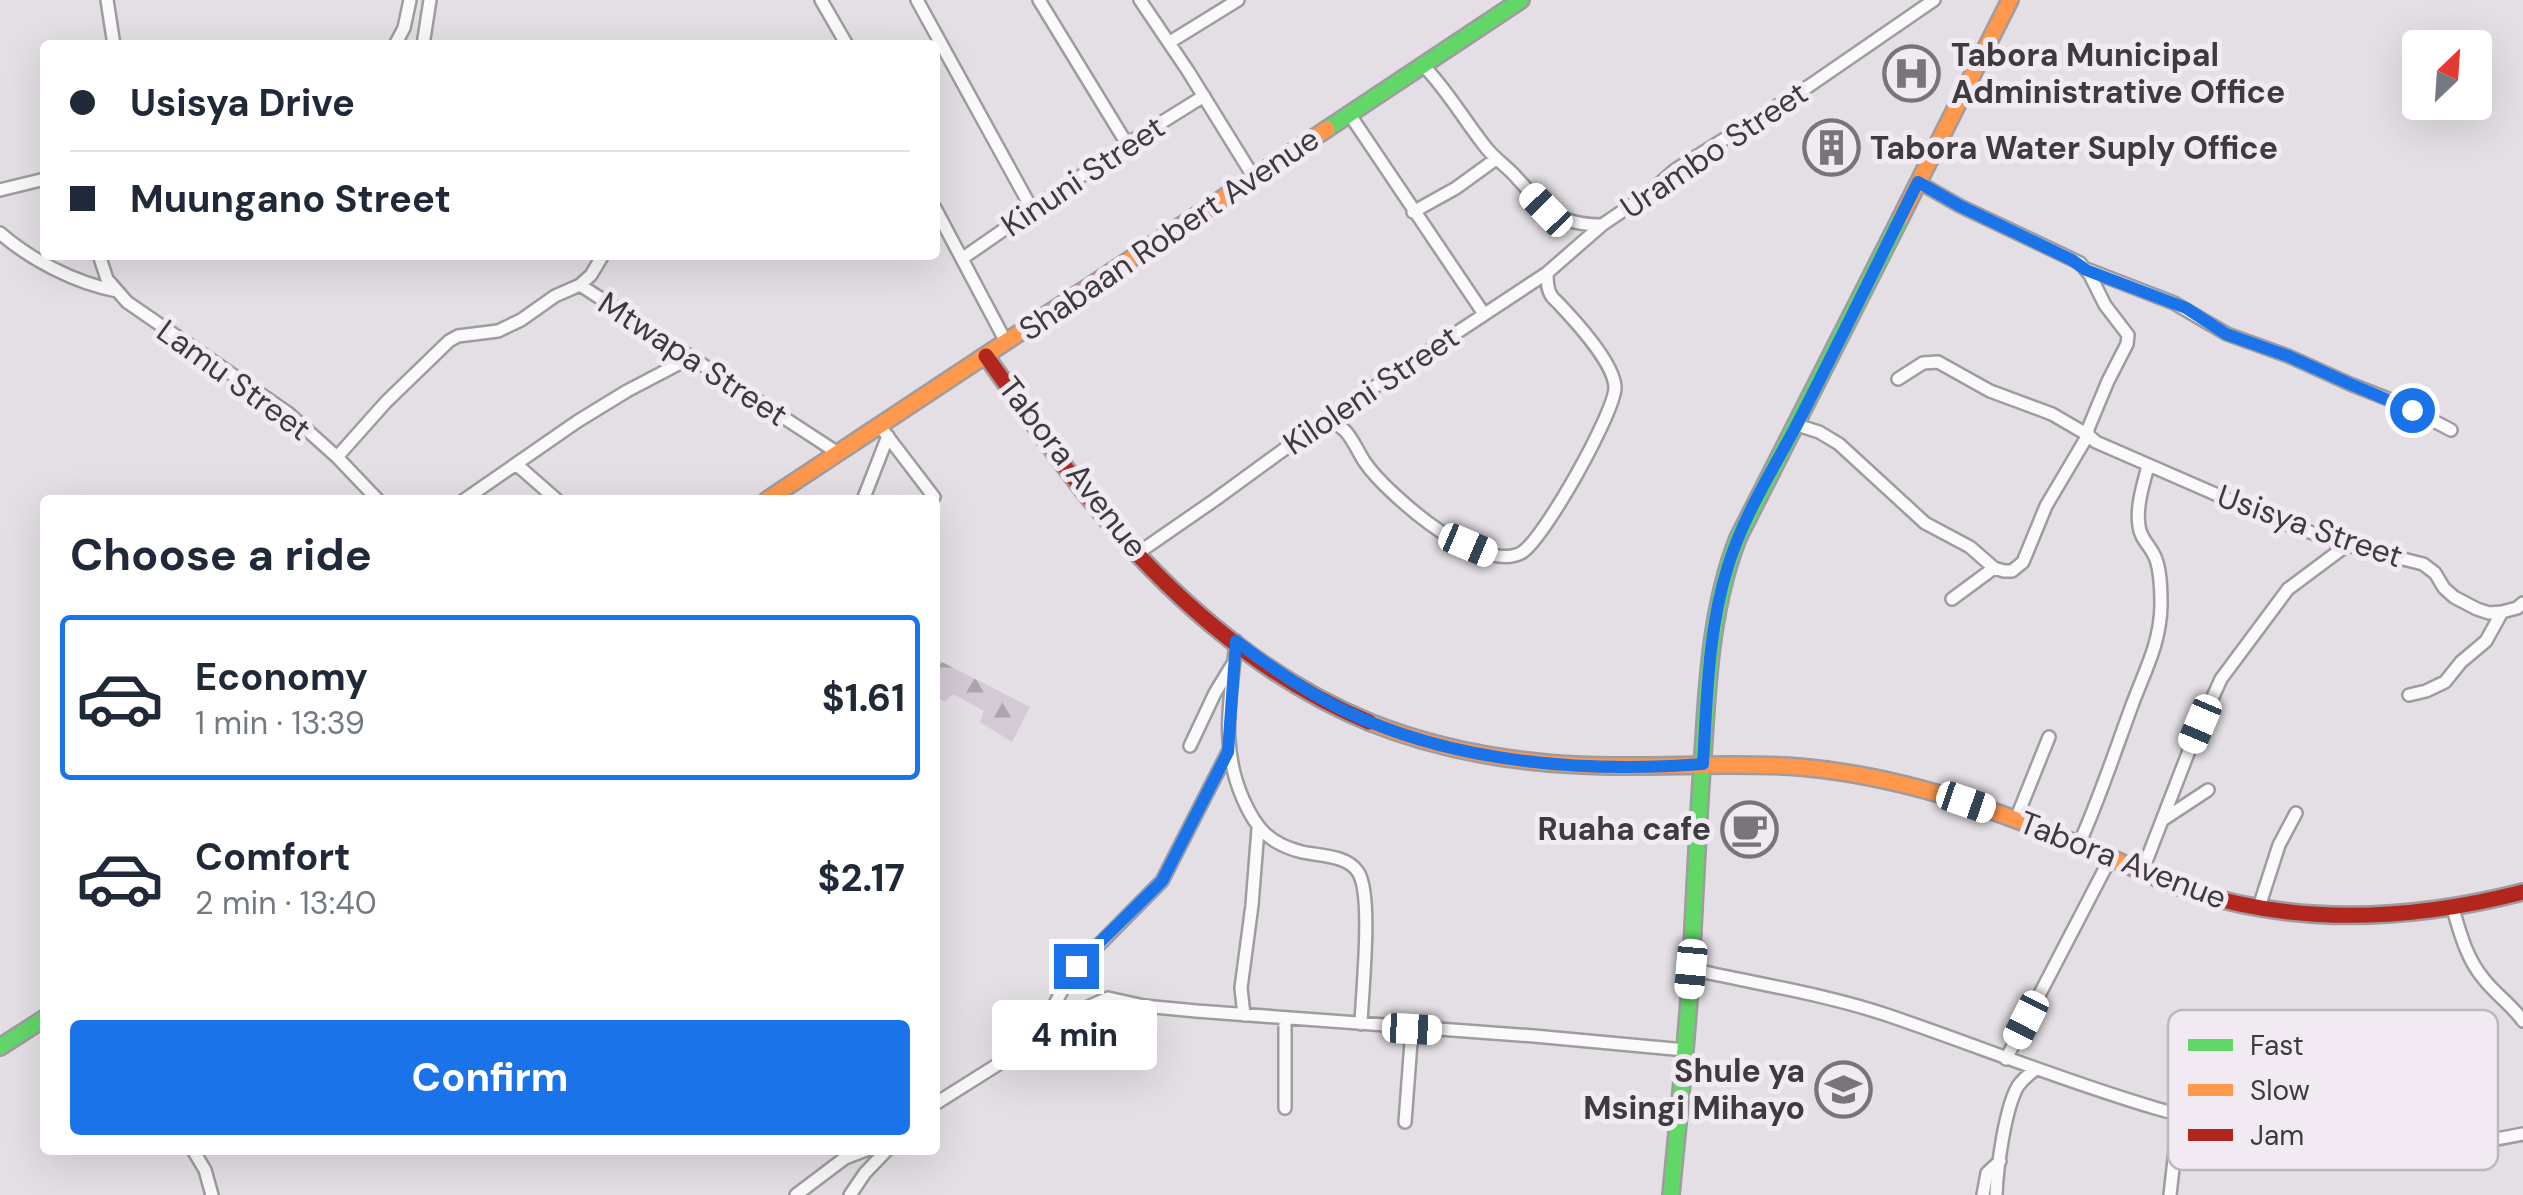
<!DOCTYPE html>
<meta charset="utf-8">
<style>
body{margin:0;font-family:"DM Sans",sans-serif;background:#f6f6f7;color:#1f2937;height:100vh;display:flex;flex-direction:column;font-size:38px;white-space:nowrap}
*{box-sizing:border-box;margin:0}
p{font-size:32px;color:#747a83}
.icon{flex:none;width:55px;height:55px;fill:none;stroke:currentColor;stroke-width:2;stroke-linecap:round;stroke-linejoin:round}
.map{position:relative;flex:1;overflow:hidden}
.sheet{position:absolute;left:40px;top:495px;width:900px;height:660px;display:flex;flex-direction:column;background:#fff;border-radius:10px;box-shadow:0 10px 40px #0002}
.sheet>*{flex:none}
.banner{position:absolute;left:40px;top:40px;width:900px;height:220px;border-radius:10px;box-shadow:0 10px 40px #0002;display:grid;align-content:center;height:220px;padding:0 30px;background:#fff}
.needle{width:65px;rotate:25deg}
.controls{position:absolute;left:2402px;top:30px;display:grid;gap:20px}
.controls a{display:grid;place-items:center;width:90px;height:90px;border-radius:10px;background:#fff;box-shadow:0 10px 40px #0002;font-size:50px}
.end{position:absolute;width:45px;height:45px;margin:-22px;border:12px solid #1a73e8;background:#fff;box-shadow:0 0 0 5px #fff}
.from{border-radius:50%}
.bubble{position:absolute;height:70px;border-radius:10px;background:#fff;box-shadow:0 10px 40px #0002;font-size:32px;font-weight:700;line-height:70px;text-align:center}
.car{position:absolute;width:30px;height:60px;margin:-30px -15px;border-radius:12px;box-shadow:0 0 8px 2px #0007;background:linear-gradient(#fff 24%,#345 0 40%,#fff 0 76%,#345 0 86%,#fff 0)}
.banner b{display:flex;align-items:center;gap:35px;height:95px;font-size:38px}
.banner b+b{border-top:2px solid #e0e1e3}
.banner i{width:25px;height:25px;background:#1f2937}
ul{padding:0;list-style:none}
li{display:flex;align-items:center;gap:30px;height:165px;margin:0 20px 15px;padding:0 10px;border:5px solid transparent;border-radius:10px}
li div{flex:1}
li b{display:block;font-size:38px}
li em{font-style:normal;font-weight:700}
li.active{border-color:#1a73e8}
li>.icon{width:90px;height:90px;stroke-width:1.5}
h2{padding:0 30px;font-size:45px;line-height:120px}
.primary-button{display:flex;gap:20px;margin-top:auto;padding:20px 30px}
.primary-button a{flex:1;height:115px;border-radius:10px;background:#1a73e8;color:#fff;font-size:40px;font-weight:700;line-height:115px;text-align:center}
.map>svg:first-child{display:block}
</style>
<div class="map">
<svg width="2523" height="1195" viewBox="0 0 2523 1195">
<defs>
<pattern id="forest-firs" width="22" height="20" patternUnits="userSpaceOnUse" patternTransform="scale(2.5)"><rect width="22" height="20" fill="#d4c9d6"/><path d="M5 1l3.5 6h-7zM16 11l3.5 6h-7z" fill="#ada4af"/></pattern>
</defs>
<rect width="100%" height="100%" fill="#e3dfe4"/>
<path fill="url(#forest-firs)" d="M936 659 1030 707 1012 742 980 722 984 711 953 694 945 702 935 696Z"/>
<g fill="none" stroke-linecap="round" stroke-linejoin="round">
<defs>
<path id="street" d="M107 0 114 45
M821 0 847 45
M917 0 1033 211
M1039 0 1127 144
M1140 0 1188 71 1253 176
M1170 42 1238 0
M395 45 404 28 410 0
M423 45 430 0
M1422 64C1448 91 1462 117 1484 145 1493 158 1507 166 1517 178 1545 209 1558 225 1602 225L1649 193 1675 170 1809 86 1934 0
M1350 115 1484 314
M1918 182 1960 206 2080 263 2090 275 2105 305 2128 335 2127 344 2108 381 2088 429V435L2096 442 2275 520 2347 545 2423 564 2435 573 2444 588 2454 597 2477 609 2489 613 2502 612 2517 608 2523 603
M0 190 45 179
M935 208 1006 342
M1413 212 1456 188 1496 159
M0 233C31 260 75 283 117 291
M99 255 107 279 127 302 288 413 337 457 378 500
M963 258 1127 144 1204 96
M2086 269 2174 303 2227 334 2288 356 2350 384 2401 404 2451 430
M580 285 838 453
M1323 421C1348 423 1352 442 1364 461 1372 473 1384 485 1395 495 1421 519 1456 547 1492 555 1502 557 1512 558 1521 553 1543 541 1614 414 1615 388 1615 365 1577 323 1561 306 1558 302 1553 299 1551 295 1547 289 1547 280 1547 273
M879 425 934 497
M1797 425 1819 432 1839 444 1925 523 1970 547 1994 568 2004 571H2012L2023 562 2046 506 2088 435 2052 414 1990 391 1938 362 1923 363 1898 379
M337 457 386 402 449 341 458 336 498 331 521 320 555 296 580 285 591 275 603 255
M516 464 557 500
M464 500 578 421 627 391 690 358
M863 500 888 436
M1138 553 1216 499 1323 421 1547 273 1602 225
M1952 599 1994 568
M1236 641C1231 698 1219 744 1243 799 1256 829 1270 844 1302 852 1320 856 1347 855 1358 872 1373 894 1362 992 1361 1024
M2409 695 2426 691 2445 682 2461 662 2486 641 2502 612
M1190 746 1215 693 1232 665
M2016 819 2049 737
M2164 819 2208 790
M2079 844C2099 800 2114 754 2131 708 2144 672 2160 645 2161 606 2161 591 2161 566 2153 553 2148 544 2140 537 2139 526 2136 507 2143 485 2148 466
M2142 872 2192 743 2221 679 2288 589 2347 545
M2259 907 2279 845 2296 813
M2453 909C2460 933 2467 959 2483 978 2495 994 2511 1004 2523 1021
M1691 969C1757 984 1825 994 1890 1016 2036 1066 2179 1130 2334 1144 2352 1146 2370 1149 2387 1149 2432 1149 2479 1143 2523 1134
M1244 1015 1241 988 1252 905 1258 829
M1285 1018V1108
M1043 1027 1108 998 1144 1006 1196 1011 1534 1036 1685 1050
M2006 1059 2111 857
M935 1104 1008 1058 1026 1044 1043 1027 1071 973 1162 881 1228 752
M1405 1122 1412 1029
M193 1150 205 1170 212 1195
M796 1195 845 1158 866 1150
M850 1195 865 1173 887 1150
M1983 1195 1987 1173 2000 1161
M1996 1195C1997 1168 2005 1108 2018 1086 2023 1079 2029 1074 2035 1070
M2170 1195 2179 1115"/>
<path id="fast" d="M1327 129 1521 0
M0 1047 45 1018
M1671 1195C1678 1119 1687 1043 1691 968 1695 892 1698 816 1704 740 1708 671 1713 602 1738 538L1901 217"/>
<path id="slow" d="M1901 217 2010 0
M767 500 1327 129
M1369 722C1444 752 1528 765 1609 766 1672 767 1736 762 1799 767 1918 777 2026 821 2134 868"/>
<path id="jam" d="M986 356C1019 402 1050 449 1085 493 1160 588 1257 676 1369 722
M2134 868C2153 876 2171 885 2191 891 2299 926 2414 920 2523 892"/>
</defs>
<use href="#street" stroke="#9f9ca0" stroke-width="16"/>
<use href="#fast" stroke="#9f9ca0" stroke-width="20"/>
<use href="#slow" stroke="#9f9ca0" stroke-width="20"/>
<use href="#jam" stroke="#9f9ca0" stroke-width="20"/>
<use href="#street" stroke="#fbfafb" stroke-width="11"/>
<use href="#fast" stroke="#63d668" stroke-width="15"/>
<use href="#slow" stroke="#ff974d" stroke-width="15"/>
<use href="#jam" stroke="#b3261e" stroke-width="15"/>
</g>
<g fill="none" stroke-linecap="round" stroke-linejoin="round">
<path stroke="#1a73e8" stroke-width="12" d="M1076 966 1162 881 1228 752 1236 641C1270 667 1306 692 1345 711 1453 763 1585 773 1703 764 1707 698 1708 629 1728 566 1743 517 1771 473 1795 428 1837 347 1877 264 1918 182L1960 206 2072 260 2086 270 2186 308 2226 334 2288 356 2350 384 2412 410"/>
</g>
<defs>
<symbol id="hospital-ring" viewBox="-11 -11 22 22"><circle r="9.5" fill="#f2eaf3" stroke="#787479" stroke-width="1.5"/><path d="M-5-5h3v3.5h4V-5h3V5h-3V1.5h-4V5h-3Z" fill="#787479"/></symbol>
<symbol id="building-ring" viewBox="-11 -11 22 22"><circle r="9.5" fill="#f2eaf3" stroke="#787479" stroke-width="1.5"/><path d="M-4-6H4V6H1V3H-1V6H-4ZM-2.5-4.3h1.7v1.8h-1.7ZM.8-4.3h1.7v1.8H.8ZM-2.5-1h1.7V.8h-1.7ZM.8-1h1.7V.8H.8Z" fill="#787479"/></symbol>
<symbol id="cafe-ring" viewBox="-11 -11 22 22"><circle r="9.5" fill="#f2eaf3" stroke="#787479" stroke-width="1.5"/><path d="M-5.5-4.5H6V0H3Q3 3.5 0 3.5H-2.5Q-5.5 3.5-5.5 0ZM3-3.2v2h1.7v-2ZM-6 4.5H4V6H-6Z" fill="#787479"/></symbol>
<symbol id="school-ring" viewBox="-11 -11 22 22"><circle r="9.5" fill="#f2eaf3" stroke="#787479" stroke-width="1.5"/><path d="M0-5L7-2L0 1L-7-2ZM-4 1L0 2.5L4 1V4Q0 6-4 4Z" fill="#787479"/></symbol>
</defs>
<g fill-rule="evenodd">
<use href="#hospital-ring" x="1880" y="42" width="63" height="63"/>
<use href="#building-ring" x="1800" y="116" width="63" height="63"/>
<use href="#cafe-ring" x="1718" y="798" width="63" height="63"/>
<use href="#school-ring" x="1812" y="1058" width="63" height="63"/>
</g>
<g text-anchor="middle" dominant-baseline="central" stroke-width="10" stroke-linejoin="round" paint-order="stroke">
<g font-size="32" font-weight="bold" fill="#3e3b3f" stroke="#f2eaf3" text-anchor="start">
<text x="1951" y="55">Tabora Municipal<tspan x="1951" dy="37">Administrative Office</tspan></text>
<text x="1870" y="148">Tabora Water Suply Office</text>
<text x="1711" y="829" text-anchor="end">Ruaha cafe</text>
<text x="1805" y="1071" text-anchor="end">Shule ya<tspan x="1805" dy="37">Msingi Mihayo</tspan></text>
</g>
<g font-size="32" fill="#3e3b3f" stroke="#f2eaf3">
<text transform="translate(1714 150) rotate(-34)">Urambo Street</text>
<text transform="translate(1083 176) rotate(-34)">Kinuni Street</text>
<text transform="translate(1169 234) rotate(-34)">Shabaan Robert Avenue</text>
<text transform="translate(693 359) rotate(33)">Mtwapa Street</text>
<text transform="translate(234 380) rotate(36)">Lamu Street</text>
<text transform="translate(1371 390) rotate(-34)">Kiloleni Street</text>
<text transform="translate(1073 467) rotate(52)">Tabora Avenue</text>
<text transform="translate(2310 526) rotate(19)">Usisya Street</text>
<text transform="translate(2123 860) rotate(21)">Tabora Avenue</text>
</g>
</g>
<rect x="2168" y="1010" width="330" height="160" rx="15" fill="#f2eaf3" stroke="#bcb6bd" stroke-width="2.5"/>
<rect x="2188" y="1039" width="45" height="12" fill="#63d668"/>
<rect x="2188" y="1084" width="45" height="12" fill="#ff974d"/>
<rect x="2188" y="1129" width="45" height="12" fill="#b3261e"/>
<g font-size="28" fill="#3e3b3f">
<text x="2250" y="1055">Fast</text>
<text x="2250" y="1100">Slow</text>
<text x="2250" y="1145">Jam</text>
</g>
</svg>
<div class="controls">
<a><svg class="needle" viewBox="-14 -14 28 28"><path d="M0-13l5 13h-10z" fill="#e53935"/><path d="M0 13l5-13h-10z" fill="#747a83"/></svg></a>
</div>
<i class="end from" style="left:2412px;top:410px"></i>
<i class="end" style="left:1076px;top:966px"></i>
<div class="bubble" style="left:992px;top:1000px;width:165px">4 min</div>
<i class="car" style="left:1546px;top:210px;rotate:316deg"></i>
<i class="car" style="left:1468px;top:545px;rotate:113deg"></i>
<i class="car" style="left:2200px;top:724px;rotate:203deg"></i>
<i class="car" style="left:1966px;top:802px;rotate:109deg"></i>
<i class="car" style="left:1691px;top:969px;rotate:185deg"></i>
<i class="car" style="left:2026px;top:1020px;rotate:207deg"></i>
<i class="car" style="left:1412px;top:1029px;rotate:93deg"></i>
<div class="banner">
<b><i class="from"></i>Usisya Drive</b>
<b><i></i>Muungano Street</b>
</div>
<section class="sheet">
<h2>Choose a ride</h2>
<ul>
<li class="active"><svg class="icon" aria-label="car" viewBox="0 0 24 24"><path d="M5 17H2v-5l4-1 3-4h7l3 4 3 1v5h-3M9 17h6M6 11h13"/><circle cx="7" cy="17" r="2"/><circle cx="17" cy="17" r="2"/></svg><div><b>Economy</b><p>1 min · 13:39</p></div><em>$1.61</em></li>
<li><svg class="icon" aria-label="car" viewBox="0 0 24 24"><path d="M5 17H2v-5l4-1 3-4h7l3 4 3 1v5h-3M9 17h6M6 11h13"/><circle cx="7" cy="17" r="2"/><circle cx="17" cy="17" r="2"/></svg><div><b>Comfort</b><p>2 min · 13:40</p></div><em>$2.17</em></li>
</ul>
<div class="primary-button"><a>Confirm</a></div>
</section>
</div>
